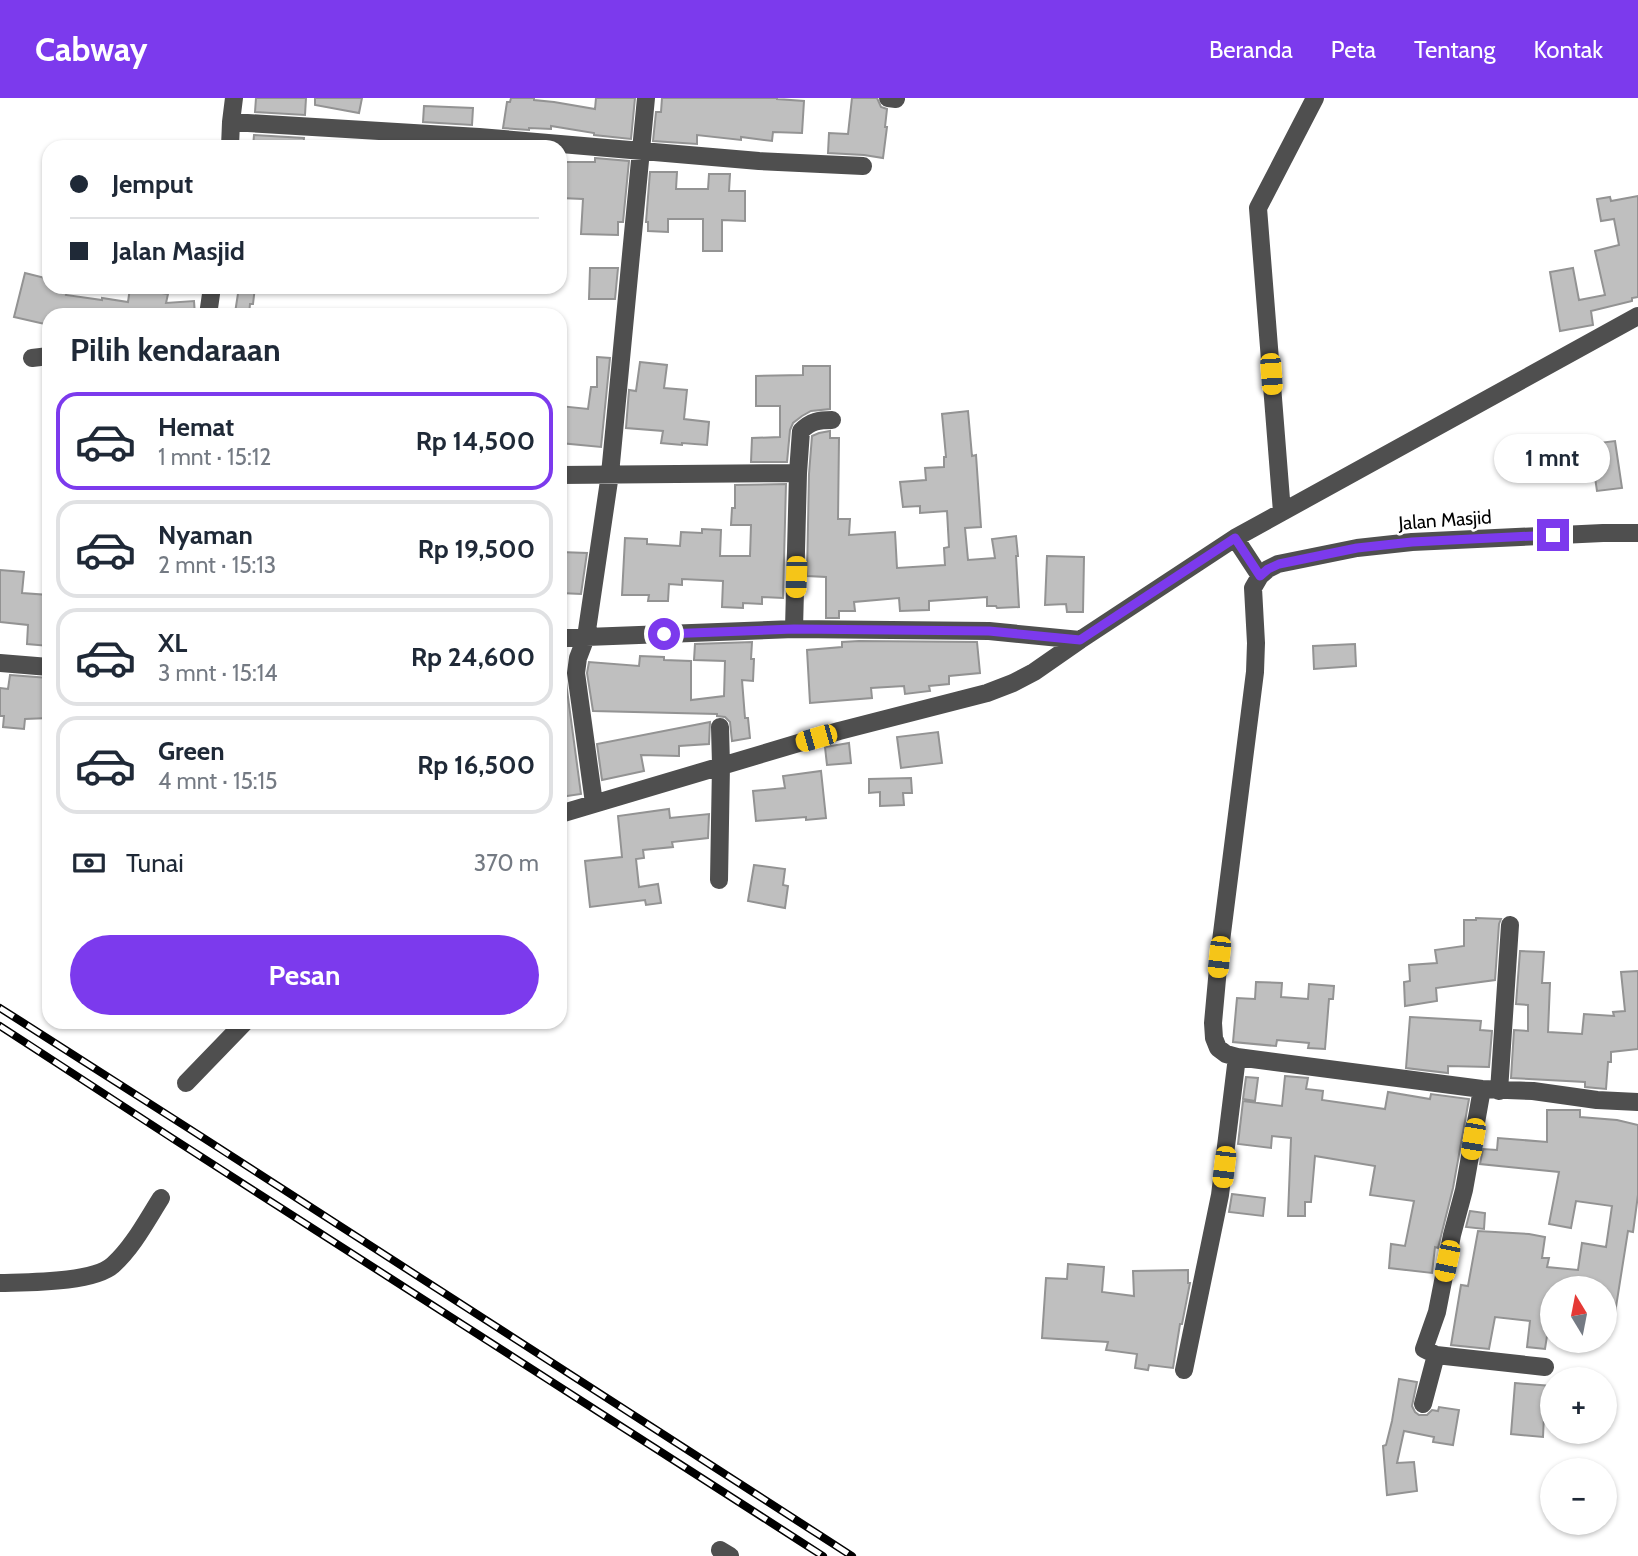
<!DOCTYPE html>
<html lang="id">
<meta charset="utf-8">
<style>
body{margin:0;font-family:Cabin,sans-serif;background:#f2f2f3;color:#1f2937;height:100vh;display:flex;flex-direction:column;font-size:26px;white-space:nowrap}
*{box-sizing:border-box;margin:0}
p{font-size:23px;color:#747a83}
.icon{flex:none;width:38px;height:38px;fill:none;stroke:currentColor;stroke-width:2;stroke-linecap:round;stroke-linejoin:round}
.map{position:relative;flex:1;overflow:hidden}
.side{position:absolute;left:42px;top:210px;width:525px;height:721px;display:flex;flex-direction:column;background:#fff;border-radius:21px;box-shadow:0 2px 5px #0004}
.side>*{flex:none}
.guide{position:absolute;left:42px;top:42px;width:525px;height:154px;border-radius:21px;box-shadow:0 2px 5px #0004;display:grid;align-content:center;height:154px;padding:0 28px;background:#fff}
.needle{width:46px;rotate:350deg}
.controls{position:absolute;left:1540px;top:1178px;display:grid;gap:14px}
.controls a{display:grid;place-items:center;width:77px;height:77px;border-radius:50%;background:#fff;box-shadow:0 2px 5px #0004;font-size:35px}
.end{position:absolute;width:32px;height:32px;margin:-16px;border:9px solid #7c3aed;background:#fff;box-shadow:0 0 0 4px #fff}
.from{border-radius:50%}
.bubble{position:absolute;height:49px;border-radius:24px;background:#fff;box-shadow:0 2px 5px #0004;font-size:23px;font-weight:700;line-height:49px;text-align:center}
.car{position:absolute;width:21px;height:42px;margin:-21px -10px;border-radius:9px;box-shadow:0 0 5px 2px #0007;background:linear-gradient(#f5c518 24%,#345 0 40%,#f5c518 0 76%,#345 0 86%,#f5c518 0)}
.guide b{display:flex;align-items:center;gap:24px;height:66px;font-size:26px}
.guide b+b{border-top:2px solid #e0e1e3}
.guide i{width:18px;height:18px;background:#1f2937}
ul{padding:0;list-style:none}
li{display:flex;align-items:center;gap:21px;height:98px;margin:0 14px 10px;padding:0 14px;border:4px solid #e0e1e3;border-radius:21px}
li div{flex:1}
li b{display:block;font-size:26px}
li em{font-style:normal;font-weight:700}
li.current{border-color:#7c3aed}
li>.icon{width:63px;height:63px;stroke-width:1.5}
h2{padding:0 28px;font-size:32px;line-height:84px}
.pay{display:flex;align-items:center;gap:18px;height:77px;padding:0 28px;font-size:26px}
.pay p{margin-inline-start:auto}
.cta{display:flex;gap:14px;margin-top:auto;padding:14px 28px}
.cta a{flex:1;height:80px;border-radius:42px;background:#7c3aed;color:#fff;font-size:28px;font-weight:700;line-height:80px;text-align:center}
header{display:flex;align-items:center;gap:42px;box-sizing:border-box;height:98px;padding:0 35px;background:#7c3aed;color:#fff}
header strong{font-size:33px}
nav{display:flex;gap:38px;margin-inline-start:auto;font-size:24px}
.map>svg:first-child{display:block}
</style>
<header>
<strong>Cabway</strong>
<nav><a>Beranda</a><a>Peta</a><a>Tentang</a><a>Kontak</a></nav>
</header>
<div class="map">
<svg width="1638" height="1458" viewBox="0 0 1638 1458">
<rect width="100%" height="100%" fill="#fff"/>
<path fill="#bfbfbf" stroke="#939393" stroke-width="2" d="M256 0H306L305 17 255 14Z
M315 0H362L359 15 315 7Z
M511 0H534V2L554 4 595 11 596 0H635L631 41 594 37V35L551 28V31L529 30V32L503 30 507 4H510Z
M662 0H777V1L804 3 802 35 773 34 772 43 741 39V42L697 37V46L653 43 656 14H661Z
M852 0H877L881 9 887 11 885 29H887L883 60 864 57 828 55 829 35 848 36Z
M424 8 473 10 472 27 423 24Z
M254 37 304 40 303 49H253Z
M595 60 629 63 623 124H618V137L581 136 583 101 560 100V64H595Z
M650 74H677L676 91H708L709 76H730L729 93H745V123L722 122V153H703V121H668V134L648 133V124H646Z
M1638 98V199L1632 200V203L1591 213 1593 227 1560 233 1550 174 1573 170 1579 202 1605 197 1595 153 1619 147 1614 121 1601 123 1597 101 1610 99 1611 103Z
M590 170H618L615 201H589Z
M25 175 49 181V189H68L66 197 102 202V200L128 204 130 190 168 196 166 205 194 203 195 217H49V227L14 219Z
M239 189H255L253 206H250L249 217 235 215Z
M597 259 610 260 601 349 560 345V308L588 311 591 289H597Z
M640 264 667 267 664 290 687 292 684 321 709 324 707 347 682 345V347L661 345 663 333 626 330 629 292 636 293Z
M803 268H830V311L811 313 802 318 793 325 790 332 787 364H751L752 340 780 339V308H756V278L803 277Z
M968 313 972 358 976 357 981 429 965 430 968 462 995 460 992 441 1016 438 1018 458H1016L1019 509 997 510 996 508H987V499L929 503V512L900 513 899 500 854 504 855 513H839V520H826V479L807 478 809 376 812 338 819 335 830 333V340H839L838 421H850L849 437 895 434 897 470 945 467 944 450 949 449 947 413 920 415V408L903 409 900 384 926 382 925 370 944 369V359H946L942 316Z
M1615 343 1622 390 1597 393 1590 346Z
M786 386 783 500 762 499V506L743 505V510L722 509 723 483 682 481V487L669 486 668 503H648L649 497H622L625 440 647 441V446L680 448 681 434 702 435V431L721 432 720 458H750L751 427H731L732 410H735V387Z
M560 454 587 455 581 496 560 495Z
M1047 458 1084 459 1083 514H1067L1066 506 1045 507Z
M0 472 24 474 22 495 49 497V548L27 546 28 527 0 524Z
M859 543 977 544 980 575 949 578V586L929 588 930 593 905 596 904 588 871 590 872 600 810 605 807 552 842 549V544Z
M752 544 751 561H754L753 583 742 582 745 620H748L750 640 732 643 730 624 725 619 717 618V616L593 613 587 575 589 564 639 568 640 558 664 559V562L691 563V602L724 598 725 563 694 562 695 546Z
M1355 546 1356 568 1314 571 1313 548Z
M562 562 566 563 565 577 581 696 560 699V580H563Z
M10 577 49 580V620L25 621 24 631 3 629 4 618H0V590L8 591Z
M710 624 709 646 679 648V658L641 657 644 673 602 682 597 646Z
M938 634 942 665 901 670 897 639Z
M849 645 851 665 827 667 825 649Z
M821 673 826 720 806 722V719L756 723 753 693 785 690 783 678Z
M911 680 912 695H903L904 707 880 708V694L869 695V681Z
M669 711 670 720 709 716 708 740 672 744 673 749 643 752 644 760 636 761 639 789 658 786 661 805 646 807 645 802 590 809 585 763 622 759 618 718Z
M754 767 785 771 783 787 788 788 785 810 748 803Z
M1476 820 1501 821 1499 826 1495 882 1436 890 1437 903 1405 908 1404 884 1410 883 1409 867 1437 865 1435 852 1464 848V822H1476Z
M1520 853 1544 854 1542 885H1550L1548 934 1582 936 1584 916 1614 918 1613 914 1625 913 1621 874 1638 873V951L1611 954V964H1608L1606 991 1585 989V984L1511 980 1514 932 1528 933V907L1516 906Z
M1256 884 1282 885 1281 899 1308 901 1309 886 1334 888 1333 901H1329L1325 951 1308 950 1309 945 1277 942 1276 948 1233 944 1237 900 1255 901Z
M1410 919 1481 923 1480 932 1492 933 1489 969 1448 968V975L1406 970Z
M1285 978 1308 980 1306 991 1323 993 1322 1002 1385 1011 1388 994 1430 1001 1431 996 1469 1001 1453 1090 1438 1150 1435 1149 1432 1175 1389 1170 1391 1146 1405 1148 1414 1103 1370 1097 1375 1068 1315 1058 1311 1104H1305V1118H1288L1291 1040 1272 1038 1271 1050 1238 1046 1243 1003 1282 1008Z
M1246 979 1258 980 1255 1003 1243 1001Z
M1547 1012H1580V1019L1617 1022 1638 1027V1097L1633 1134 1628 1133 1613 1228 1605 1227V1190H1552V1226L1549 1225 1545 1251 1527 1249 1530 1223 1495 1219 1489 1251 1451 1247 1461 1187 1468 1188 1478 1133 1529 1136 1545 1139 1542 1160H1549L1547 1169 1578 1172 1582 1145 1606 1149 1612 1108 1576 1103 1571 1130 1549 1126 1559 1074 1480 1066 1483 1051 1497 1052 1498 1040 1547 1044Z
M1232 1096 1265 1100 1263 1118 1229 1114Z
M1470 1113 1485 1115 1484 1131 1466 1129Z
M1068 1166 1104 1169 1102 1194 1134 1198 1133 1173 1188 1172V1185H1190L1182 1226H1180L1173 1270 1149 1267 1148 1272 1135 1270 1137 1256 1106 1252 1108 1244 1042 1240 1046 1180 1067 1181Z
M1399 1281 1417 1284 1412 1308 1415 1314 1419 1317H1427L1432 1312 1438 1313 1439 1309 1459 1312 1453 1347 1433 1344 1434 1339 1404 1333 1397 1365 1414 1364 1417 1393 1387 1397 1383 1348 1386 1347 1392 1323Z
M1515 1285 1552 1288V1318L1544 1317 1543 1339 1511 1336Z"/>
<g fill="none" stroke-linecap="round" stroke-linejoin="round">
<path stroke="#4f4f4f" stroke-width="18" d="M888 0 896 1
M231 24 479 39 759 63 863 68
M230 49 231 24 234 0
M208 217 212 189
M32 260 49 258
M798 375 801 333C811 323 819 322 832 322
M560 377 798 375 794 531
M1282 414 1258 110 1315 0
M1638 435H1603L1412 444 1357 450 1278 466 1268 471 1260 478 1253 490 1256 545 1255 574 1219 859 1213 925 1214 940 1218 950 1226 956 1237 959 1482 991 1533 993 1597 1002 1638 1004
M1235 440 1260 478
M560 540 794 531 989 533 1080 542 1235 440 1638 218
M0 565 49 569
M594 705 576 575 578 560 586 539 610 376 646 0
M560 716 839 633 987 595 1013 585 1034 574 1080 542
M719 782 721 667 720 629
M186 985 245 924
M1482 991 1464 1092 1452 1137 1437 1214 1424 1251 1436 1257 1545 1269
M1499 993 1510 827
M0 1185C27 1184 93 1185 113 1167 133 1149 147 1122 161 1100
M1184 1272 1220 1097 1237 959
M1423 1306 1436 1257
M720 1452 730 1458"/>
<defs>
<path id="rail" d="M0 910 188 1030 852 1458
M0 928 175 1042 823 1458"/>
</defs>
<use href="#rail" stroke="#000" stroke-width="8"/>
<use href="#rail" stroke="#fff" stroke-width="5" stroke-dasharray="16" stroke-linecap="butt"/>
</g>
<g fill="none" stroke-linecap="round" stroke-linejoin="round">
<path stroke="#7c3aed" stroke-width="9" d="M664 536 794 531 989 533 1080 542 1235 440 1260 478 1268 471 1279 466 1357 450 1412 444 1553 437"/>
</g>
<g text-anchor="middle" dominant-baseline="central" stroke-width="5" stroke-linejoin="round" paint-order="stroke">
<g font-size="19" fill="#000" stroke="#fff">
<text transform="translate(1445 422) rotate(-4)">Jalan Masjid</text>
</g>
</g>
</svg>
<div class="controls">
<a><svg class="needle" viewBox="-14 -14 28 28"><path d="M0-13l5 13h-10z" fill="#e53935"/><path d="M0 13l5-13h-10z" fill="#747a83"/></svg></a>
<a>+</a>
<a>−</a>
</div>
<i class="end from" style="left:664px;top:536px"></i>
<i class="end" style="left:1553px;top:437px"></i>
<div class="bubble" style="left:1494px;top:336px;width:116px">1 mnt</div>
<i class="car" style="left:1271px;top:276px;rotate:176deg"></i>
<i class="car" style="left:796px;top:479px;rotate:182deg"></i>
<i class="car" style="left:816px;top:640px;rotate:254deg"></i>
<i class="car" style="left:1219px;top:859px;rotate:186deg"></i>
<i class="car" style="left:1473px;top:1041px;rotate:190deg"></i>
<i class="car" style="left:1224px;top:1069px;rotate:187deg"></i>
<i class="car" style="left:1447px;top:1163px;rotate:192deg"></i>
<div class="guide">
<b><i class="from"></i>Jemput</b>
<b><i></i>Jalan Masjid</b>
</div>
<section class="side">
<h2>Pilih kendaraan</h2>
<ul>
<li class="current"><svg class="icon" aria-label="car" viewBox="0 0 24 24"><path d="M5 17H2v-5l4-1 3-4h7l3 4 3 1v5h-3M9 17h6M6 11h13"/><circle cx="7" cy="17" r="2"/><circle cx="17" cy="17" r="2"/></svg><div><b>Hemat</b><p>1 mnt · 15:12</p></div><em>Rp 14,500</em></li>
<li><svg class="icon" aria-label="car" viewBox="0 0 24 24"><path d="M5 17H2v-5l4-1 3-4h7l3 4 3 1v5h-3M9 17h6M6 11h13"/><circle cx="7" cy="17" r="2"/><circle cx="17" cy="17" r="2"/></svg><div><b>Nyaman</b><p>2 mnt · 15:13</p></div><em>Rp 19,500</em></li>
<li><svg class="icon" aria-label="car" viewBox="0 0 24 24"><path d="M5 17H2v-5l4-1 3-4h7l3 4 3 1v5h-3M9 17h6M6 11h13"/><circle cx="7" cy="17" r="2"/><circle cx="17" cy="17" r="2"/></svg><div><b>XL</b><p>3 mnt · 15:14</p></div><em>Rp 24,600</em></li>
<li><svg class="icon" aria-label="car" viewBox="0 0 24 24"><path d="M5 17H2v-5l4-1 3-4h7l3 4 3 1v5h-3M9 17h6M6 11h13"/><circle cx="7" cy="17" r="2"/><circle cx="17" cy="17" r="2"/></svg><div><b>Green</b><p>4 mnt · 15:15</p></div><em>Rp 16,500</em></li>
</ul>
<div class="pay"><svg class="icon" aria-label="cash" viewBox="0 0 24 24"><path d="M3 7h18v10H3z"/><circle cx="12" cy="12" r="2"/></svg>Tunai<p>370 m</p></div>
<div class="cta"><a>Pesan</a></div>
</section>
</div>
